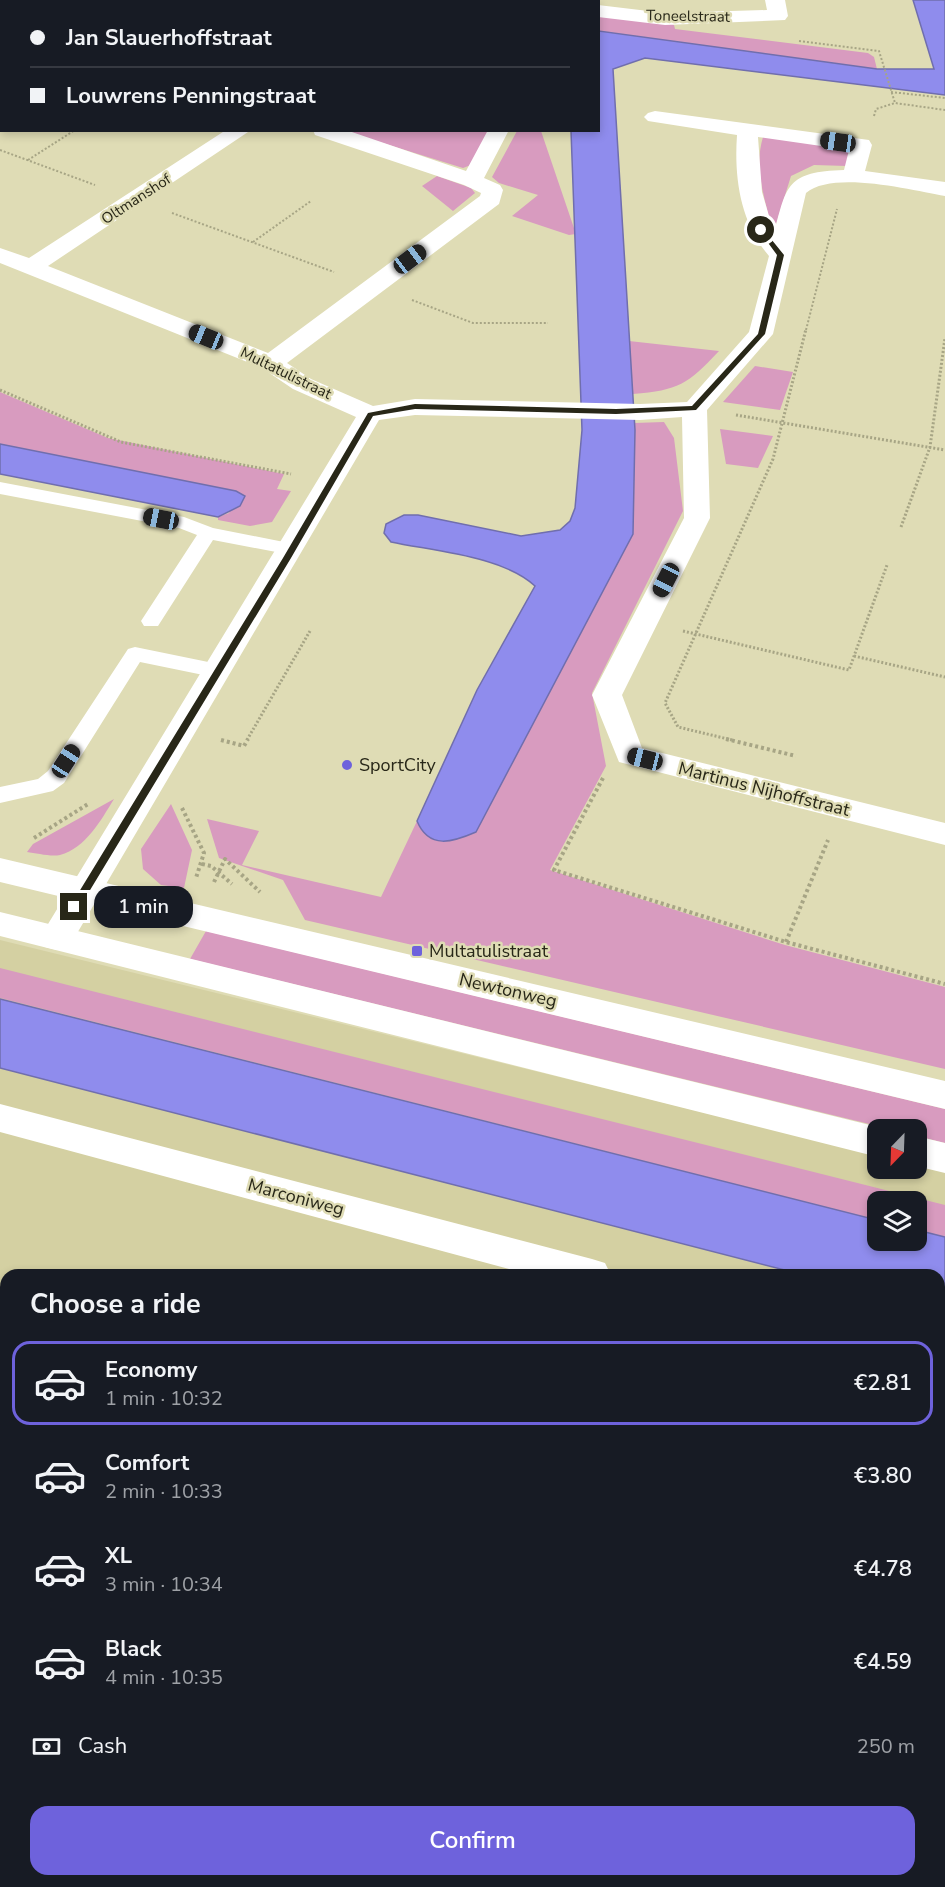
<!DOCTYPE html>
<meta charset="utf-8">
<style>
body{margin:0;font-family:"Nunito Sans",sans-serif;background:#20242c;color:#f1f3f6;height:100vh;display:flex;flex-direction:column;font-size:22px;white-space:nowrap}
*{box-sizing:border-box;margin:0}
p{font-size:20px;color:#9ea1a6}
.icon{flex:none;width:33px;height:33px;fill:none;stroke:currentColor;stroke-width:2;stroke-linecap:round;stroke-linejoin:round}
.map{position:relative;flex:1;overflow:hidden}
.panel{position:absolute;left:0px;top:1269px;width:945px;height:618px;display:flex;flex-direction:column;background:#171b24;border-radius:18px 18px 0 0;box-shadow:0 3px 9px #0003}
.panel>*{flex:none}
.hud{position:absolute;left:0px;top:0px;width:600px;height:132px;box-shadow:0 3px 9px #0003;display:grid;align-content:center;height:132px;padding:0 30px;background:#171b24}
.needle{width:39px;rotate:203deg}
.buttons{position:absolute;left:867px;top:1119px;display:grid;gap:12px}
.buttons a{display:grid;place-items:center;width:60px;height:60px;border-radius:12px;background:#171b24;box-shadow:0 3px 9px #0003;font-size:30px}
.end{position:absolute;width:27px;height:27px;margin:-14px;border:8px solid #282718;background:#fff;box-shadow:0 0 0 3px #fff}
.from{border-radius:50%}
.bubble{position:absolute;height:42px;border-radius:18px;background:#171b24;box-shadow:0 3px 9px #0003;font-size:20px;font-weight:600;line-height:42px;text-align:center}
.car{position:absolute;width:18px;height:36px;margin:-18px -9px;border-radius:8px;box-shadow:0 0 4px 2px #0007;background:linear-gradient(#222 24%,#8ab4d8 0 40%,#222 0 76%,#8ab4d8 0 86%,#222 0)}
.hud b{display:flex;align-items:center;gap:21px;height:57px;font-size:22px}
.hud b+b{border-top:2px solid #363941}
.hud i{width:15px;height:15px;background:#f1f3f6}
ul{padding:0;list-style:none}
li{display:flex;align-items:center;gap:18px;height:84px;margin:0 12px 9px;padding:0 18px;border:3px solid transparent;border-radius:18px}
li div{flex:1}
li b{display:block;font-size:22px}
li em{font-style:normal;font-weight:600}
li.active{border-color:#6e62dc}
li>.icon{width:54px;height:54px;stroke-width:1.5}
h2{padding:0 30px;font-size:27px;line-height:72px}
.pay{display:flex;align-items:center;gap:15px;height:66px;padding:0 30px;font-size:22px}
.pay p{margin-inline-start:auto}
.button{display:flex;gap:12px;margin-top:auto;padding:12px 30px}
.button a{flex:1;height:69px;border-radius:18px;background:#6e62dc;color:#fff;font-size:24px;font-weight:600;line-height:69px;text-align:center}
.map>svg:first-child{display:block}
</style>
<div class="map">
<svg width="945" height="1887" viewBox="0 0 945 1887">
<rect width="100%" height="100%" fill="#dfdcb5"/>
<path fill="#d4d0a2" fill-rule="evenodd" d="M0 940 877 1155 878 1168H916L917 1165 945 1172V1887H0ZM878 1202H916V1240H878ZM6 1275H939V1881H6Z"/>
<path fill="#d89bbf" d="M599 14 665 22 674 25 675 29 868 53 874 57 877 69 599 31Z
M344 131H491L471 165 463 168Z
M517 131H541L576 234 569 235 512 216 538 195 499 183 492 177Z
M763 137 853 148 847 166 814 165 791 176 773 234C766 201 753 170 763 137Z
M437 176 471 188 475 193 453 211 422 186Z
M629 341 719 351C687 385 679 390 633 394Z
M755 366 793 372 780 410 723 402Z
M0 392 108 438 284 474 277 489 291 491 272 522 250 526 218 520V517L229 513 236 491 0 444Z
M664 422 674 438 683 511 592 693 606 766 550 870 785 945 945 987V1069L305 920 283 880 219 858 207 819 259 831 242 865 381 897 417 821 422 831 635 431 634 423Z
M720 429 773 436 758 468 726 464Z
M114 799C101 820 86 848 60 855 51 857 36 853 27 852L33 844Z
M171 804 192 850 184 888 161 885 143 869 141 849Z
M206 931 945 1109V1143L917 1136 916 1130 890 1129 190 959Z
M0 968 945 1205V1237L917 1230 916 1202H878L877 1220 0 998Z"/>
<path fill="#8f8ced" stroke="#706ead" stroke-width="1.5" d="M913 0H945V95L645 58 613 69 635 430 633 534 476 832C453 842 429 850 417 821L477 690 535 586C503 556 433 551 391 542L384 533 386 524 404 515H418L521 536 560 530 570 521 575 508 582 430 571 131 598 130 599 31 877 69H934Z
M0 444 236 491 245 496 240 506 218 517 0 474Z
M0 999 877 1220 878 1240H916L917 1230 945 1237V1311L939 1310V1275H804L0 1068Z"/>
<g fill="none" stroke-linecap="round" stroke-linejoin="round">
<path stroke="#a7a585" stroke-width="2" stroke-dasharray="2 2" stroke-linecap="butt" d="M799 41 879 51 895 103
M891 92 945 98
M874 116 876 109 895 103 945 110
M0 150 95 185
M28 160 75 130
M172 213 334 272
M253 242 311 201
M412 300 473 323H548
M806 330 837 209"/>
<path stroke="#a7a585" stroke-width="3" stroke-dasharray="2 2" stroke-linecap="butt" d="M0 390 121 442 291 474
M736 415 945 450
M901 527 930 447 945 338
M683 631 849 670 887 565
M854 656 945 677
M247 740 310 631
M732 740 678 727 665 703 773 459 806 329"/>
<path stroke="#a7a585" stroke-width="4" stroke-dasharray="3 3" stroke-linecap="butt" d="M726 739 796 756
M221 740 244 746 248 739
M603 778 554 870 786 942 945 984
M182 808 204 853 196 878
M34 838 88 804
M202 864 211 866 232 884
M214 882 225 859 260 892
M786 942 828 840"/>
<path fill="#fff" fill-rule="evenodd" d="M0 482 184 517 213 528 299 545 302 549 299 553 292 555 213 540 158 626H144L141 621 197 535 179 528 0 494Z
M135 647 218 664 225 666 229 671 225 676 218 678 140 662 64 783 53 791 0 803V787L38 779 48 771 128 649Z"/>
<path fill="#fff" fill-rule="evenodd" d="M504 0H534L535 2H505Z
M765 0H785L788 16 785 20 665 25 598 17V5L665 13 767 10Z
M0 24H2V37L0 36Z
M0 72H2L0 85Z
M655 111 869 140 872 145 865 171 945 182V196C911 190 833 170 806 193L773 334 707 410 710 518 622 695 642 748 945 823V845L619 762 592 695 684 518 682 417 640 420 415 415 379 420 69 947 57 950 45 947 41 938 45 929 356 417 293 389 262 368 0 263V248L29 258 226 130H251L48 266 268 353 480 196 481 193 464 185 315 135 313 130H346L466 171 488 130H509L484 178 500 185 503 190 499 204 287 363 311 379 373 406 415 399 640 404 687 402 749 332 769 256C740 222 734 178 737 135L648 121 644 117 648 113ZM758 137 849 150 844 170C787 172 787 184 774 233L762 192Z
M0 1104 592 1259 605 1263 611 1275H531L0 1132Z
M939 1349 945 1350V1386L939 1385Z"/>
<path fill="#fff" fill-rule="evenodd" d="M0 858 945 1081V1109L0 882Z
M0 912 878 1127 885 1130H878V1157L0 936Z
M916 1136 945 1143V1173L916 1166Z"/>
</g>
<path fill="#282718" d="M758 229H763L784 255 765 334 696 410 616 414 415 409 373 416 291 558 78 910H71V905L283 558 368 413 415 404 616 409 692 406 758 334 777 255Z"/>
<g fill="#6e62dc" stroke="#dfdcb5" stroke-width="2">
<circle cx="347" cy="765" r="6"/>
<rect x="411" y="945" width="12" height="12" rx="3"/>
</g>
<g text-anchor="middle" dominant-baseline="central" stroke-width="5" stroke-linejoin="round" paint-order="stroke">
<g font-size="15" fill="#282718" stroke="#dfdcb5">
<text transform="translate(688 16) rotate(1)">Toneelstraat</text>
<text transform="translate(136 199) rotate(-33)">Oltmanshof</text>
<text transform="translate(286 373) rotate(26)">Multatulistraat</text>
</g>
<g font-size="18" fill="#282718" stroke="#dfdcb5" text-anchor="start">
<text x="359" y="765">SportCity</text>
<text x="429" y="951">Multatulistraat</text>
</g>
<g font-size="18" fill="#282718" stroke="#dfdcb5">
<text transform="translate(764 789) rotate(14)">Martinus Nijhoffstraat</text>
<text transform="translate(508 990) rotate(13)">Newtonweg</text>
<text transform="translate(296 1197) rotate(15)">Marconiweg</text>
</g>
</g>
</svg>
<div class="buttons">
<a><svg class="needle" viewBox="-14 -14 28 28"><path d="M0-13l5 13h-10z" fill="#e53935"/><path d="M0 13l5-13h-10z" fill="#9ea1a6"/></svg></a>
<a><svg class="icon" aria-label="layers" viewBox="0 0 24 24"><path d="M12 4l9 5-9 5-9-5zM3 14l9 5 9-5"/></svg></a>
</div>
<i class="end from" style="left:761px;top:230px"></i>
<i class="end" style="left:74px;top:907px"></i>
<div class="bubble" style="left:94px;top:886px;width:99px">1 min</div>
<i class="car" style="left:838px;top:142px;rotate:278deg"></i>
<i class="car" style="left:410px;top:259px;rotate:53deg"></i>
<i class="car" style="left:206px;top:337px;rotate:292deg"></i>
<i class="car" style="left:161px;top:519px;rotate:281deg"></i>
<i class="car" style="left:666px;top:580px;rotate:207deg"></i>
<i class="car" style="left:645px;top:759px;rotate:284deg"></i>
<i class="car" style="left:66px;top:761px;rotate:33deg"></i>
<div class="hud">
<b><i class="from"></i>Jan Slauerhoffstraat</b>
<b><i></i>Louwrens Penningstraat</b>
</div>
<section class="panel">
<h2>Choose a ride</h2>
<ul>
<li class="active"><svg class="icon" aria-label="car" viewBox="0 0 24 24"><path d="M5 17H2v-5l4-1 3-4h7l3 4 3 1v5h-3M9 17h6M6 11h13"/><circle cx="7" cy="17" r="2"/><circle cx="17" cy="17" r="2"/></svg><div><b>Economy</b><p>1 min · 10:32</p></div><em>€2.81</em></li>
<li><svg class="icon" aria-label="car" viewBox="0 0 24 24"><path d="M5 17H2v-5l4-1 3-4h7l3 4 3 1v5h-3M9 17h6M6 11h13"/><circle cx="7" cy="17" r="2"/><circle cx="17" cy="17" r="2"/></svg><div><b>Comfort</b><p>2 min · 10:33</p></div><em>€3.80</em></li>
<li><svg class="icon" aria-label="car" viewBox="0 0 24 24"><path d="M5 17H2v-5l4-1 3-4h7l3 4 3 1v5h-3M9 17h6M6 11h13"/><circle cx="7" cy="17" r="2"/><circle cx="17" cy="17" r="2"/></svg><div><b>XL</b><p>3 min · 10:34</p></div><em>€4.78</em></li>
<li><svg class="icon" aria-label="car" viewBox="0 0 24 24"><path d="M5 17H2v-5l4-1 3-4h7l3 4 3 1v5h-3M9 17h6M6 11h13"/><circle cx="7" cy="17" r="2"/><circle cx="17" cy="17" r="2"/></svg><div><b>Black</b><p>4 min · 10:35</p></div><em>€4.59</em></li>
</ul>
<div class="pay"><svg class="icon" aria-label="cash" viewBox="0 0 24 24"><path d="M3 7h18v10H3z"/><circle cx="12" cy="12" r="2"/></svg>Cash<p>250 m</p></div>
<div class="button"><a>Confirm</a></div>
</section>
</div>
